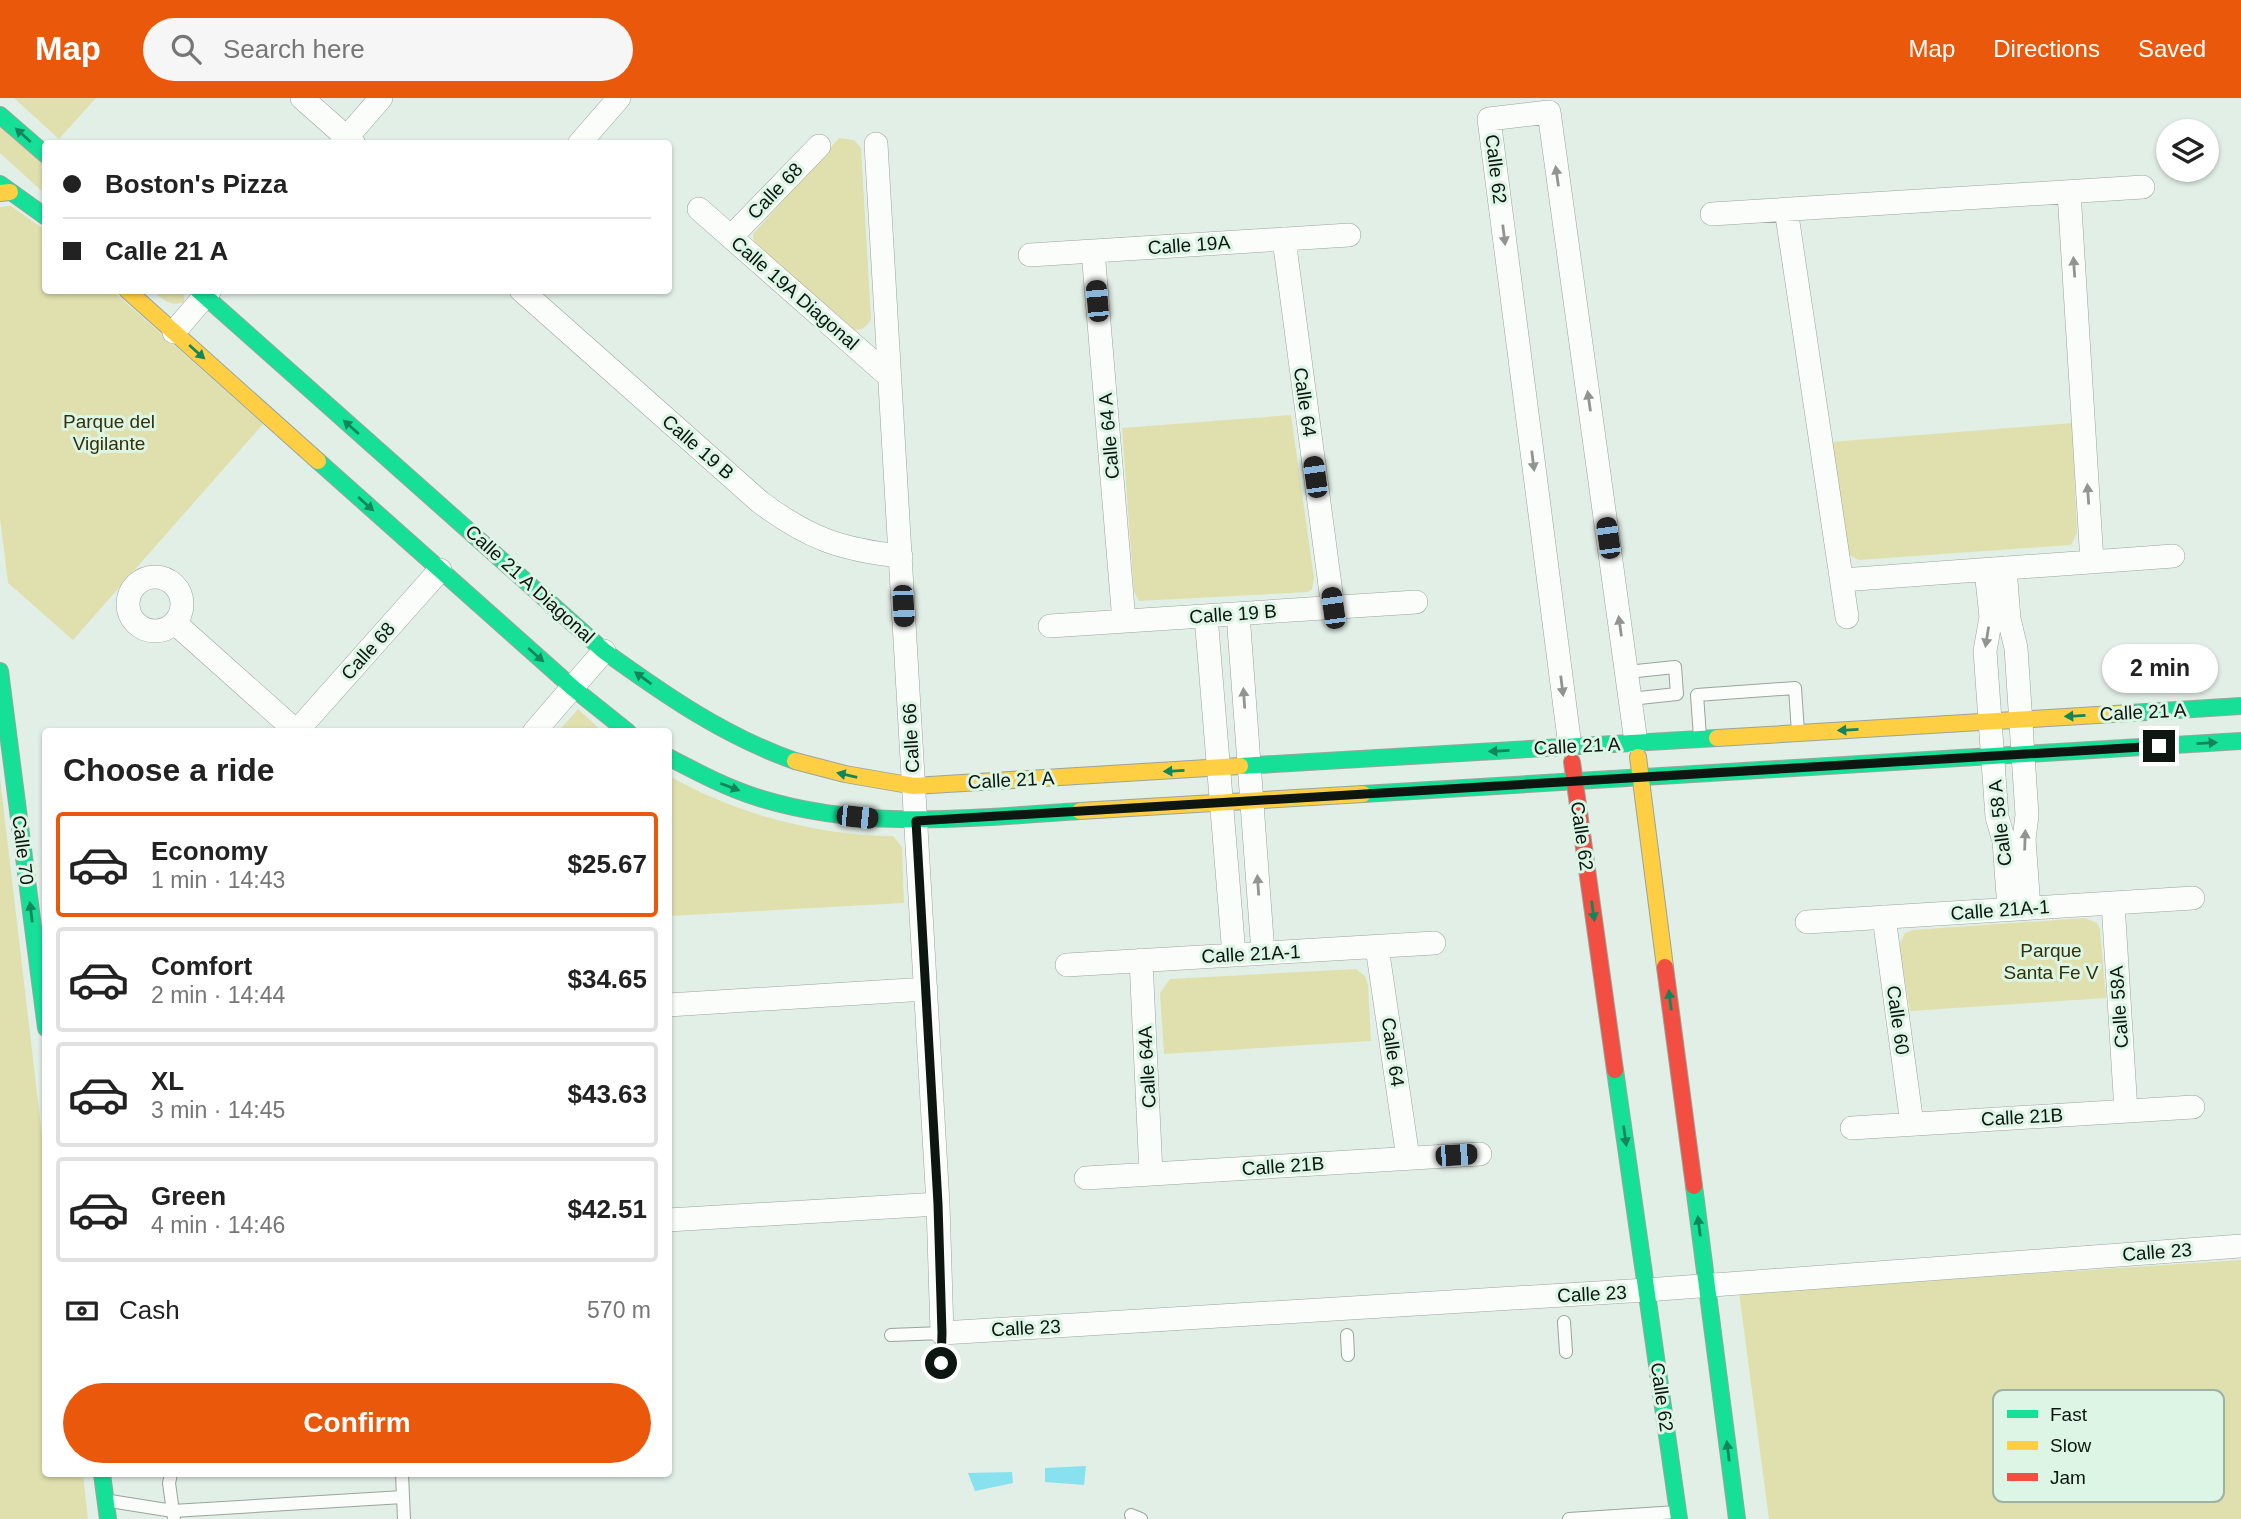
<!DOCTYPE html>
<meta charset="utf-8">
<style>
body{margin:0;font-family:Arial,sans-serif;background:#f6f6f6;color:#222;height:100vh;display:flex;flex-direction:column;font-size:26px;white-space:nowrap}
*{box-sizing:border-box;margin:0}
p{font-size:23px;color:#767676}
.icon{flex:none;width:38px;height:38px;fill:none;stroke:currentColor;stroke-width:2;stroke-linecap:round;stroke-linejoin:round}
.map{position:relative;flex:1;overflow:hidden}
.drawer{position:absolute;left:42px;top:630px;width:630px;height:749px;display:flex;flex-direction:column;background:#fff;border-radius:7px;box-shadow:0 2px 5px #0004}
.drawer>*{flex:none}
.banner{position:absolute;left:42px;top:42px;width:630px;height:154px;border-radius:7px;box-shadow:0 2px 5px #0004;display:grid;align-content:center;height:154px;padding:0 21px;background:#fff}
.fabs{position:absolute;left:2156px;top:21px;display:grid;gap:14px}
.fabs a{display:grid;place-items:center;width:63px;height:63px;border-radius:50%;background:#fff;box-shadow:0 2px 5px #0004;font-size:35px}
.end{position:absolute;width:32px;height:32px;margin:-16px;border:9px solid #0d1610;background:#fff;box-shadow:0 0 0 4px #fff}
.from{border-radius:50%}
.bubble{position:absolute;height:49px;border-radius:24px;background:#fff;box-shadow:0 2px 5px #0004;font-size:23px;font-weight:600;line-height:49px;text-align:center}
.car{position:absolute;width:21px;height:42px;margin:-21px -10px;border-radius:9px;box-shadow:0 0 5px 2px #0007;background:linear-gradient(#222 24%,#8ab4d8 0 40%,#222 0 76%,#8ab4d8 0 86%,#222 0)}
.banner b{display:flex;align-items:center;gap:24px;height:66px;font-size:26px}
.banner b+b{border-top:2px solid #e0e0e0}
.banner i{width:18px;height:18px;background:#222}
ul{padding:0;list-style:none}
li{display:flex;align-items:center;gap:21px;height:105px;margin:0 14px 10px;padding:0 7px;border:4px solid #e0e0e0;border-radius:7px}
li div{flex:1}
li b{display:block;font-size:26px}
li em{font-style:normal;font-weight:600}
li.current{border-color:#ea580c}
li>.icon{width:63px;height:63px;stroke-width:1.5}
h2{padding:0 21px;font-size:32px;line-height:84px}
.pay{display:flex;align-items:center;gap:18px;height:77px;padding:0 21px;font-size:26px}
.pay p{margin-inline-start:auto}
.cta{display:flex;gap:14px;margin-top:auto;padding:14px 21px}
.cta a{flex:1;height:80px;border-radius:42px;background:#ea580c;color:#fff;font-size:28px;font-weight:600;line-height:80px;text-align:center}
header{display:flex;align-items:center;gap:42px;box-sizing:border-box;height:98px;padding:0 35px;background:#ea580c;color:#fff}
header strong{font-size:33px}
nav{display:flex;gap:38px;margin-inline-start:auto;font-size:24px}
.search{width:490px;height:63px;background:#f6f6f6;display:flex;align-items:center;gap:18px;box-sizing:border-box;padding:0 24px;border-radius:38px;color:#767676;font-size:26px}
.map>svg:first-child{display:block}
</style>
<header>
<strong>Map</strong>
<div class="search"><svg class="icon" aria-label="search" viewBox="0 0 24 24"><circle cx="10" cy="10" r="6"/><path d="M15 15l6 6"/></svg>Search here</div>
<nav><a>Map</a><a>Directions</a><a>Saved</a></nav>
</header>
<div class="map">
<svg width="2241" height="1421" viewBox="0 0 2241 1421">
<rect width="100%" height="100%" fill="#e2efe6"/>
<path fill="#e0e0ae" d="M14 0H96L59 41Z
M0 26 45 67V96L0 55Z
M839 40 854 42 861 50 871 221C867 229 862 232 854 232L754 145 753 136Z
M11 108 45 132 46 192 113 193 263 326 73 542 8 485 0 420V109Z
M153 193H184V204C170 209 164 202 153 193Z
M1291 317 1314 480 1312 491 1308 494 1139 503 1134 494 1122 330Z
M2072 325 2077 435 2071 447 1859 462 1849 457 1830 344Z
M578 611 603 634H558Z
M668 677C732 715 819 738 893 738L902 749 904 805 669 818Z
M0 680 45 1063 46 1376H83L88 1421H0Z
M2085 820 2097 825 2100 831 2106 900 1910 913 1899 848 1905 835 1913 832Z
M1356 871 1365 878 1368 887 1371 943 1164 956 1160 895 1170 881Z
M2241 1162V1421H1769L1739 1195Z"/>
<path fill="#88e1ee" d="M1086 1368 1084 1387 1045 1384V1370Z
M1012 1374 1013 1385 975 1393 968 1375Z"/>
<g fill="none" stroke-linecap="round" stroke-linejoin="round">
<defs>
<path id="lane" d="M1627 574 1675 569 1677 596 1630 601
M1700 639 1697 597 1795 590 1798 634
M1564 1224 1566 1254
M891 1237 942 1235 941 1265
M1347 1237 1348 1257
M171 1376 169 1385 174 1421
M402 1376 404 1421
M110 1403 173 1413 403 1399
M1131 1417 1141 1421
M1569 1421 1677 1414"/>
<path id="street" d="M302 0 354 46
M341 46 381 0
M579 46 619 0
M876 46 938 1106 942 1235 1646 1192 2241 1148
M2069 94 2092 464
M699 111 890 279
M1786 111 1847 519
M1712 116 2143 89
M731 139 819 48
M1284 141 1333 510
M1093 153 1124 523
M1030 157 1349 137
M521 192 760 404C808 440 841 452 901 458
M174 234 210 192
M2005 470 2009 521 2016 550 2027 717 2024 741 2029 810
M1986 472 1991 519 1985 553 1997 719 2004 743 2009 811
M128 506a27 27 0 1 1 54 0a27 27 0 1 1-54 0Z
M1842 482 2173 458
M1238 516 1263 855
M1206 518 1234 857
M175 525 296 633
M1050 528 1416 504
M296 634 440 472
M534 634 604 553
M1570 648 1489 21 1549 14 1636 644
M2113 805 2126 1013
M1884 819 1912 1026
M1807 824 2193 800
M1377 849 1408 1060
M1141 862 1151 1076
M1067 867 1434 845
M668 907 926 891
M1852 1030 2193 1009
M1086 1080 1480 1056
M668 1122 938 1106"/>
<path id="fast" d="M0 17 46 57
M0 86 46 119
M198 192 604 553C665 597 724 638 795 663
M318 363 573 590 628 634
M0 573 46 930
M2130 615 2241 608
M668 659C697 674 725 689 756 699 862 733 971 720 1080 713
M1240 668 1717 640
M1363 696 2241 643
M1615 972 1679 1421
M1694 1088 1737 1421
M102 1376 108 1421"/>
<path id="slow" d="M0 95 10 94
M127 192 318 363
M1717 640 2130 615
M1638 659 1665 869
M795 663 845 676 914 688 1240 668
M1080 713 1363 696"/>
<path id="jam" d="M1572 664 1615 972
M1665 869 1694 1088"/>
</defs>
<use href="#lane" stroke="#99a49c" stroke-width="14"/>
<use href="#street" stroke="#99a49c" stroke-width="24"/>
<use href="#fast" stroke="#99a49c" stroke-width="18"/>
<use href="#slow" stroke="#99a49c" stroke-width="18"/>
<use href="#jam" stroke="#99a49c" stroke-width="18"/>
<use href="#lane" stroke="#fbfdfb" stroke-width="12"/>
<use href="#street" stroke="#fbfdfb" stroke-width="23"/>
<use href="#fast" stroke="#16e098" stroke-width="16"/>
<use href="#slow" stroke="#ffcf43" stroke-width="16"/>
<use href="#jam" stroke="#f24e42" stroke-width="16"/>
</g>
<defs><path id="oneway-solid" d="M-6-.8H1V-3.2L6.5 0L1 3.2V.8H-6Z" transform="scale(1.75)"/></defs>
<g fill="#12855b">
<use href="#oneway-solid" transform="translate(23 37) rotate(-138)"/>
<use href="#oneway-solid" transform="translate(197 254) rotate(42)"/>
<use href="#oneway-solid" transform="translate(351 329) rotate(-138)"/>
<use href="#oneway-solid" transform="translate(366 406) rotate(42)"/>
<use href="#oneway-solid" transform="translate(536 557) rotate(42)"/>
<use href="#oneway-solid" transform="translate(643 580) rotate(-144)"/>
<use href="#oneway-solid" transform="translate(2075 618) rotate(177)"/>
<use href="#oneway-solid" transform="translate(1848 632) rotate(177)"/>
<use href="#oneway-solid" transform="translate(2207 645) rotate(-3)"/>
<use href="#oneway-solid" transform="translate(1499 653) rotate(177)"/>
<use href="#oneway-solid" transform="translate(1174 673) rotate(177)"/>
<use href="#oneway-solid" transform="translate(847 677) rotate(-167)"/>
<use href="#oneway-solid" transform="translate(730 689) rotate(21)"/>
<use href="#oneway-solid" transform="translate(1593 813) rotate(82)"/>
<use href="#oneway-solid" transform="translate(31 814) rotate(-97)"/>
<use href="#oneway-solid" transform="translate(1670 902) rotate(-97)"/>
<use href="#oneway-solid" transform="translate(1625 1038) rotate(82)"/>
<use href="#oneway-solid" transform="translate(1699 1128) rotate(-97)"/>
<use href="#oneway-solid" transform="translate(1728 1353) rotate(-97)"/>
</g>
<g fill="#909591">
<use href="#oneway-solid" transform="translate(1557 78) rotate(-98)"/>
<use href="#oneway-solid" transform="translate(1504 137) rotate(83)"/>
<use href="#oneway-solid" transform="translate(2074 169) rotate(-94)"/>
<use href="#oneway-solid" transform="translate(1589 303) rotate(-98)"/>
<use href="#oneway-solid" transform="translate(1533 363) rotate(83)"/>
<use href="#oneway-solid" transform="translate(2088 396) rotate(-94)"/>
<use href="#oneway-solid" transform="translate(1620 528) rotate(-98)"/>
<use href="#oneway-solid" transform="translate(1987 539) rotate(99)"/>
<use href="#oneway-solid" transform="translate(1562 588) rotate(83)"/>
<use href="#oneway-solid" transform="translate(1244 600) rotate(-94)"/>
<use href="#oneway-solid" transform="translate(2025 742) rotate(-88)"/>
<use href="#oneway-solid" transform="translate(1258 787) rotate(-94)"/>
</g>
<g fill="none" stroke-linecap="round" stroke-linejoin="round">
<path stroke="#0d1610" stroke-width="9" d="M941 1265 942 1235 938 1106 916 723 2159 648"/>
</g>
<g text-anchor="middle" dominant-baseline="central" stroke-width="6" stroke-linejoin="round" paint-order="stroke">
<g font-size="19" fill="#0d1610" stroke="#dcf5e4">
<text transform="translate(1496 71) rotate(83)">Calle 62</text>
<text transform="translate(775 93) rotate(-46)">Calle 68</text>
<text transform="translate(1189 147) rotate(-4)">Calle 19A</text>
<text transform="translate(795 195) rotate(41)">Calle 19A Diagonal</text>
<text transform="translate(1305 304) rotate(82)">Calle 64</text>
<text transform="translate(1109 338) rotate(-95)">Calle 64 A</text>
<text transform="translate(698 349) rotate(41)">Calle 19 B</text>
<text transform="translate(530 486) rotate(42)">Calle 21 A Diagonal</text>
<text transform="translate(1233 516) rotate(-4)">Calle 19 B</text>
<text transform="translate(368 553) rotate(-48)">Calle 68</text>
<text transform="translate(2143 614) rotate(-3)">Calle 21 A</text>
<text transform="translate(911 640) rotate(-93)">Calle 66</text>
<text transform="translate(1577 648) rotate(-3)">Calle 21 A</text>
<text transform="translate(1011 682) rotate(-3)">Calle 21 A</text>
<text transform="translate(2000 725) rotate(-97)">Calle 58 A</text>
<text transform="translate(1582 738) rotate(82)">Calle 62</text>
<text transform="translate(23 752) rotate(83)">Calle 70</text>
<text transform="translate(2000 812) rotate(-4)">Calle 21A-1</text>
<text transform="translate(1251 856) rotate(-3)">Calle 21A-1</text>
<text transform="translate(2119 909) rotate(-94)">Calle 58A</text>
<text transform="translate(1898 922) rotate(82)">Calle 60</text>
<text transform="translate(1393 954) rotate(82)">Calle 64</text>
<text transform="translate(1147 969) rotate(-93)">Calle 64A</text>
<text transform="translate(2022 1019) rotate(-3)">Calle 21B</text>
<text transform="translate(1283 1068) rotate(-4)">Calle 21B</text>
<text transform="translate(2157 1154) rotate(-4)">Calle 23</text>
<text transform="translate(1592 1196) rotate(-3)">Calle 23</text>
<text transform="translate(1026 1230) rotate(-3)">Calle 23</text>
<text transform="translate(1662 1299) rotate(82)">Calle 62</text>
</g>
<g font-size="19" fill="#353008" stroke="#dcf5e4">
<text x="109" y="323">Parque del<tspan x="109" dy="22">Vigilante</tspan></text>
<text x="2051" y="852">Parque<tspan x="2051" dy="22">Santa Fe V</tspan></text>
</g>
</g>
<rect x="1993" y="1292" width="231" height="112" rx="10" fill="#dcf5e4" stroke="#9eb2a4" stroke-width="2"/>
<rect x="2007" y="1312" width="31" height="8" fill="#16e098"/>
<rect x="2007" y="1343" width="31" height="9" fill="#ffcf43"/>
<rect x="2007" y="1375" width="31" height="8" fill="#f24e42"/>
<g font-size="19" fill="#0d1610">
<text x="2050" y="1323">Fast</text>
<text x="2050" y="1354">Slow</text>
<text x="2050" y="1386">Jam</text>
</g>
</svg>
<div class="fabs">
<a><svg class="icon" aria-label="layers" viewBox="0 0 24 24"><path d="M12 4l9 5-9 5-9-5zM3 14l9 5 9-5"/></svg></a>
</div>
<i class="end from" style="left:941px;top:1265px"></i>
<i class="end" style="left:2159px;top:648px"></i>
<div class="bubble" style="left:2102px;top:546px;width:116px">2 min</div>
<i class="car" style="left:1097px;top:203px;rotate:355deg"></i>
<i class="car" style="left:1315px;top:379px;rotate:352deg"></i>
<i class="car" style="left:1608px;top:440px;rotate:352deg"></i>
<i class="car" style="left:903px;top:508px;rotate:177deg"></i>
<i class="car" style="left:1333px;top:510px;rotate:352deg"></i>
<i class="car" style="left:857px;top:719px;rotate:96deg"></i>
<i class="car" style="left:1456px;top:1057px;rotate:86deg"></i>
<div class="banner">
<b><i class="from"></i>Boston's Pizza</b>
<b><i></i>Calle 21 A</b>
</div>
<section class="drawer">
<h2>Choose a ride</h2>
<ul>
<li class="current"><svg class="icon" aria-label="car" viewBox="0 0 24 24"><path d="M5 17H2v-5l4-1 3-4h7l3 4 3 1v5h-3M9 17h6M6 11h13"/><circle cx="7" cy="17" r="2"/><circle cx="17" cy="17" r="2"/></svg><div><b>Economy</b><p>1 min · 14:43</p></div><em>$25.67</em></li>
<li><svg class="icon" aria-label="car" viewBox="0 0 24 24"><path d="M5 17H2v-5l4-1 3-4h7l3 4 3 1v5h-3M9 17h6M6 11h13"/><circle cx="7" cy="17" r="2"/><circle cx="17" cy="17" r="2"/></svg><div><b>Comfort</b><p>2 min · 14:44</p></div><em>$34.65</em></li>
<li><svg class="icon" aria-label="car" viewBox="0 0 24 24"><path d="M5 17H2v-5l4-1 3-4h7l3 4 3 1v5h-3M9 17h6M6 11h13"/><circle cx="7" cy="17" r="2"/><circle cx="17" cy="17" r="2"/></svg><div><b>XL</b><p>3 min · 14:45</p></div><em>$43.63</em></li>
<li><svg class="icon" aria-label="car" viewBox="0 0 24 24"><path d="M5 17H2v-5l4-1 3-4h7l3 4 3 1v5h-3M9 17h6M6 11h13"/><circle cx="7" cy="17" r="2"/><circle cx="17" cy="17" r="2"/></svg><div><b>Green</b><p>4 min · 14:46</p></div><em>$42.51</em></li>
</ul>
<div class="pay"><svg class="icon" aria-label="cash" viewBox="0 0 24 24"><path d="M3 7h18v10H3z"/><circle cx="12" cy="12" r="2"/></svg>Cash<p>570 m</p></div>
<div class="cta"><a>Confirm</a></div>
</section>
</div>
